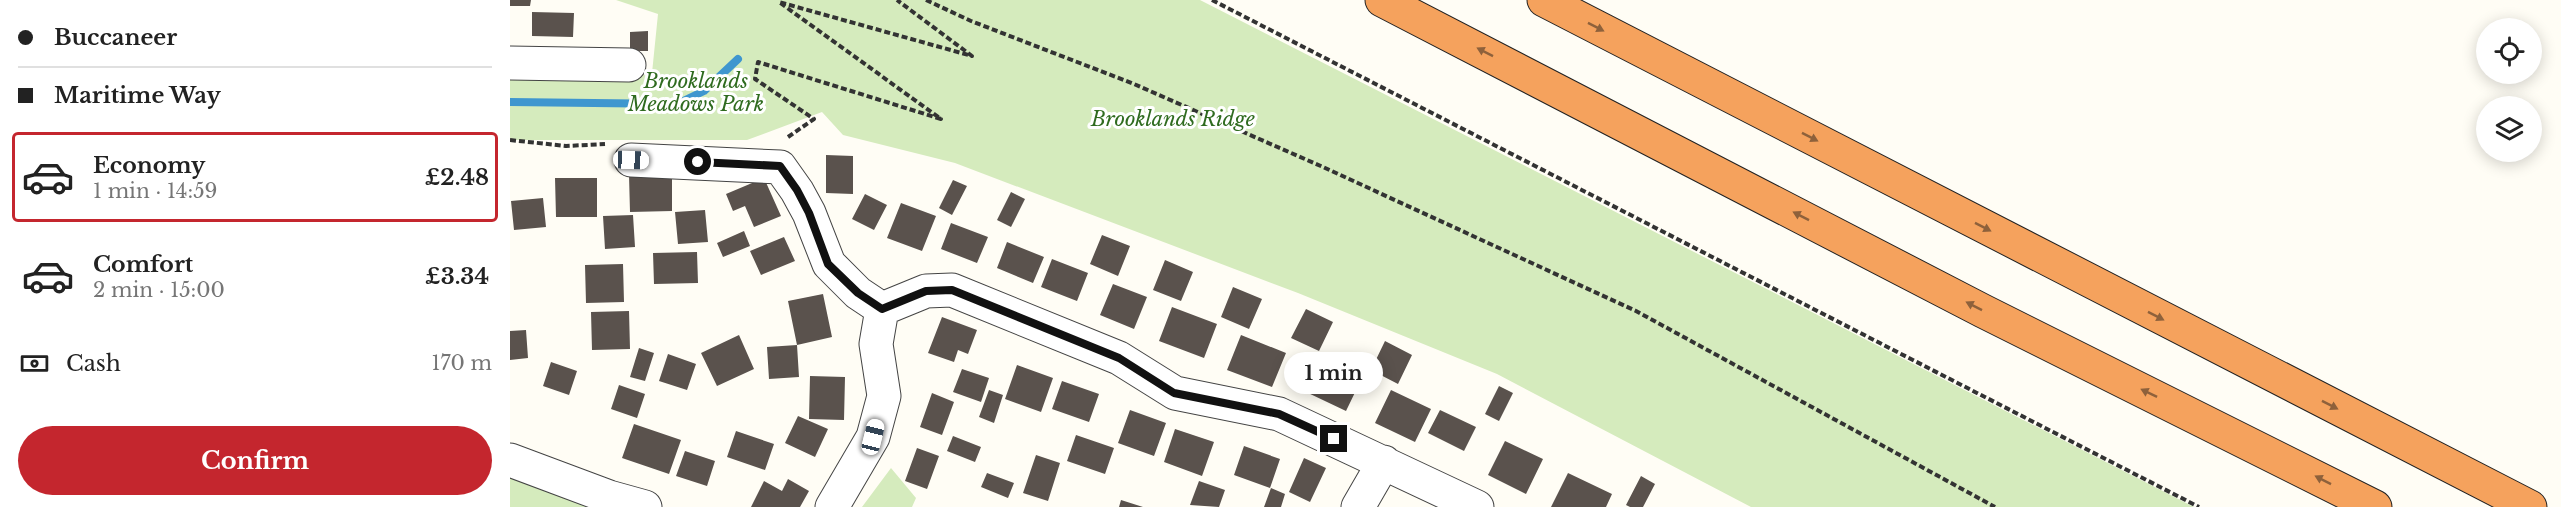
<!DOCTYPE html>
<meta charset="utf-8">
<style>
body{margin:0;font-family:"Libre Baskerville",serif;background:#f6f6f6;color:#222;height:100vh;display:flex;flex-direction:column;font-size:22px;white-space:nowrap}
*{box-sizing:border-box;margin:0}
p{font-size:20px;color:#767676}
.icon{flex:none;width:33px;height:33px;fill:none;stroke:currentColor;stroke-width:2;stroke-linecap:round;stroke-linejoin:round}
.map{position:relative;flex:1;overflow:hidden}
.panel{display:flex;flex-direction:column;background:#fff;width:510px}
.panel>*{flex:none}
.top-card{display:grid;align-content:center;height:132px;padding:0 18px;background:#fff}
.tools{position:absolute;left:1966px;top:18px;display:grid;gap:12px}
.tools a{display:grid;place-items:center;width:66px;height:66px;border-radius:50%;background:#fff;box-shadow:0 3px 15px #0003;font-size:30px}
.end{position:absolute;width:27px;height:27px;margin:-14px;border:8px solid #111;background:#fff;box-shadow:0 0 0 3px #fff}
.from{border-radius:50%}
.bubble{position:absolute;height:42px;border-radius:21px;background:#fff;box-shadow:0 3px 15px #0003;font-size:20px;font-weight:700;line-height:42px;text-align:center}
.car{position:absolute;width:18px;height:36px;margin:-18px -9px;border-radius:8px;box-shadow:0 0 4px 2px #0007;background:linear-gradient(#fff 24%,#345 0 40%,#fff 0 76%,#345 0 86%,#fff 0)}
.top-card b{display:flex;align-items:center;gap:21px;height:57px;font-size:22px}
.top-card b+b{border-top:2px solid #e0e0e0}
.top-card i{width:15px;height:15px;background:#222}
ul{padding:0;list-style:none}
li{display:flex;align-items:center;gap:18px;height:90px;margin:0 12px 9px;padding:0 6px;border:3px solid transparent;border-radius:6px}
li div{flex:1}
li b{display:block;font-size:22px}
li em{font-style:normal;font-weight:700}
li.on{border-color:#c4262e}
li>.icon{width:54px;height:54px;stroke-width:1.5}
.pay{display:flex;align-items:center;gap:15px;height:66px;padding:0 18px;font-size:22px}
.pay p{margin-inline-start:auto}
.cta{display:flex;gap:12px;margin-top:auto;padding:12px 18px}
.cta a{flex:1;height:69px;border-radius:36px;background:#c4262e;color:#fff;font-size:24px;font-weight:700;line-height:69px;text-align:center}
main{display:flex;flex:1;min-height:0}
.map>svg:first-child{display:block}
</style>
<main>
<section class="panel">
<div class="top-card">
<b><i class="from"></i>Buccaneer</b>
<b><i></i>Maritime Way</b>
</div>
<ul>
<li class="on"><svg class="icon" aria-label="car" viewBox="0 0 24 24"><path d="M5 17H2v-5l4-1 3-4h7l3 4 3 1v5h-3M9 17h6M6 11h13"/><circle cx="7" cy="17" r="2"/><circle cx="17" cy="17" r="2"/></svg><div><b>Economy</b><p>1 min · 14:59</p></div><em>£2.48</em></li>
<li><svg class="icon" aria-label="car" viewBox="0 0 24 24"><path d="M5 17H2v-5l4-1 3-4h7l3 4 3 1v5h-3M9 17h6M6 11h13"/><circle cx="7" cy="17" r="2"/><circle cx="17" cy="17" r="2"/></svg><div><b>Comfort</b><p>2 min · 15:00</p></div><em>£3.34</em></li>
</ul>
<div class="pay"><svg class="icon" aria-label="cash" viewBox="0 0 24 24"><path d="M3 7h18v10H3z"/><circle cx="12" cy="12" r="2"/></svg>Cash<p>170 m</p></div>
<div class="cta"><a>Confirm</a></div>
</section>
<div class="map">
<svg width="2051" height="507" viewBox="0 0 2051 507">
<rect width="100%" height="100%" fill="#fffdf5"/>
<path fill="#d5ebbd" d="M106 0H690L1684 507H1241L987 374 788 293 445 163 333 135 312 112 237 140H0V72L142 73 148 14Z
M381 468 406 498 402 507H352Z
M0 473 87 507H0Z"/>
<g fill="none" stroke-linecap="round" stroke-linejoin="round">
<path stroke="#3f96cf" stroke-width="8" d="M0 102 167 104 194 91 228 59"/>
</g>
<path fill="#5a524d" d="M0 0H21L20 6H0Z
M22 12 64 13 63 37 22 36Z
M138 31V51H120V32Z
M316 155 343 156V194L316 193Z
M119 175H162V211L120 212Z
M45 178H87V217H46Z
M254 178 271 216 244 227 235 206 223 211 216 194Z
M443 180 457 186 442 215 429 208Z
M501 192 515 199 501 227 487 220Z
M355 194 377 205 364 230 342 219Z
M33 198 36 227 4 230 1 201Z
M391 203 426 216 412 251 377 238Z
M195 210 198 242 168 244 165 212Z
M123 215 125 247 95 249 93 216Z
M441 223 478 237 467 263 431 249Z
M234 231 240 246 213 257 207 243Z
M592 235 620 246 608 276 580 264Z
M274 237 285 261 251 275 240 251Z
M497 242 534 257 523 283 487 268Z
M187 252 188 283 144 284 143 253Z
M542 259 578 273 567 301 531 287Z
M655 260 683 272 671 301 643 290Z
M113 264 114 302 76 303 75 265Z
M603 284 637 297 624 329 590 315Z
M723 287 752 299 739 329 711 317Z
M313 294 322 337 287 345 278 301Z
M662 307 707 324 694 358 649 341Z
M796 309 823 322 809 351 781 338Z
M119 311 120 349 82 350 81 312Z
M432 317 467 330 458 354 448 350 444 362 418 353Z
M16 330 18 358 0 360V331Z
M229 335 244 369 207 386 191 353Z
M731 335 776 353 762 387 717 370Z
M875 341 902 355 888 384 861 370Z
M287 345 289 377 259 379 257 347Z
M129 348 144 353 135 381 120 377Z
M158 354 186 364 177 390 149 381Z
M812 358 852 378 836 411 796 392Z
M41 362 67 371 59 395 33 386Z
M507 365 543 378 531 412 495 399Z
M452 369 479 378 471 402 443 392Z
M300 376 335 377 334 420 299 419Z
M552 381 589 394 579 422 542 409Z
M109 385 135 394 127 418 101 409Z
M989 386 1003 393 989 421 975 414Z
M479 390 493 395 484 423 469 417Z
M881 390 921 409 905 442 865 423Z
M422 393 444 402 432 435 410 427Z
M620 410 656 423 644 456 608 443Z
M930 410 966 427 954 451 918 433Z
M288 416 318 429 305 457 275 443Z
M124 424 171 440 159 474 112 458Z
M665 429 704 442 692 476 654 462Z
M226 431 264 444 255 470 217 457Z
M566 435 604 448 595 474 557 461Z
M443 436 471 447 465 462 437 451Z
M995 441 1033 459 1016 494 978 475Z
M734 446 770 459 760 488 724 475Z
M407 448 429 456 417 489 395 481Z
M175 451 205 461 197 486 166 476Z
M526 455 550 463 538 501 513 493Z
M794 458 816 468 800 502 779 492Z
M477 473 504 483 498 498 471 487Z
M1058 473 1102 494 1096 507H1041Z
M1131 476 1145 484 1133 507H1120L1116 505Z
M278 479 299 491 290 507H241L254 481 272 491Z
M689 481 715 490 709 507 680 505Z
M761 488 775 494 771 507H754Z
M611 500 633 507H609Z"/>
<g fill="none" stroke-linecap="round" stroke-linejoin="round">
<defs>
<path id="street" d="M0 63 119 65
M121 160 270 167 287 191 299 213 319 264 348 293 372 309
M372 309 416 291 442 290 609 358 665 393 769 414 967 507
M0 460 99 497 135 507
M322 507 363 437 374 396 366 344 372 309
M848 507 874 462"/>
<path id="highway" d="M872 0 1473 311 1865 507
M1034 0 2020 507"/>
</defs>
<use href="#street" stroke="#444" stroke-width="35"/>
<use href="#highway" stroke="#222" stroke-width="35"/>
<path stroke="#333" stroke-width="4" stroke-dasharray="6 3" stroke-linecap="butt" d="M416 0 461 21 624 84 813 167 1126 311 1485 507
M702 0 1689 507
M278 137 304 119 245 79 248 62 431 119 269 2 462 56 387 0
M0 140 56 146 95 144"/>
<use href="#street" stroke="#fff" stroke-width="33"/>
<use href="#highway" stroke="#f5a25d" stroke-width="33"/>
</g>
<defs><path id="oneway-solid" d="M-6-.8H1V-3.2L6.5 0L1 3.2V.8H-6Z" transform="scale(1.5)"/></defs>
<g fill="#8e613b">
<use href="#oneway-solid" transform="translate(1086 27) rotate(27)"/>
<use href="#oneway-solid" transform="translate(975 52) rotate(-153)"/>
<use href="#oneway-solid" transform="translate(1300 137) rotate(27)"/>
<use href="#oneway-solid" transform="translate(1291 216) rotate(-153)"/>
<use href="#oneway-solid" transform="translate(1473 227) rotate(27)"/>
<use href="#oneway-solid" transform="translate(1464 306) rotate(-153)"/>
<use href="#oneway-solid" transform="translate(1646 316) rotate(27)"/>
<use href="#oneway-solid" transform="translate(1639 393) rotate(-154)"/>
<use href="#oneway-solid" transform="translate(1820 405) rotate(27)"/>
<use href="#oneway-solid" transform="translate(1813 480) rotate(-153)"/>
</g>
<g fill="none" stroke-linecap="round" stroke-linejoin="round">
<path stroke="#111" stroke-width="8" d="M188 162 270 166 287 190 299 213 318 264 348 293 372 309 416 291 442 290 609 358 664 393 769 414 824 439"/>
</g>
<g text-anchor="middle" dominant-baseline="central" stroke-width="6" stroke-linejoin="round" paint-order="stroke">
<g font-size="20" font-style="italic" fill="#2f6b1f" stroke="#fff">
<text x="186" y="81">Brooklands<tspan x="186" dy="23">Meadows Park</tspan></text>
<text x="663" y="119">Brooklands Ridge</text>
</g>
</g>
</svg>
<div class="tools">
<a><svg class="icon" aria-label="locate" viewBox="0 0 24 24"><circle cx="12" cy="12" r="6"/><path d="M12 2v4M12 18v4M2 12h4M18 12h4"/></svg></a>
<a><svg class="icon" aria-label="layers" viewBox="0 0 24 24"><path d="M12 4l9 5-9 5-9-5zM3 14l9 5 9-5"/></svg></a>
</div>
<i class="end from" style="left:188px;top:162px"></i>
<i class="end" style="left:824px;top:439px"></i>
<div class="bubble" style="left:774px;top:352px;width:99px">1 min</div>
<i class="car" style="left:121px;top:160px;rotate:92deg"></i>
<i class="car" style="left:363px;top:437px;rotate:14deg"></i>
</div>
</main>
